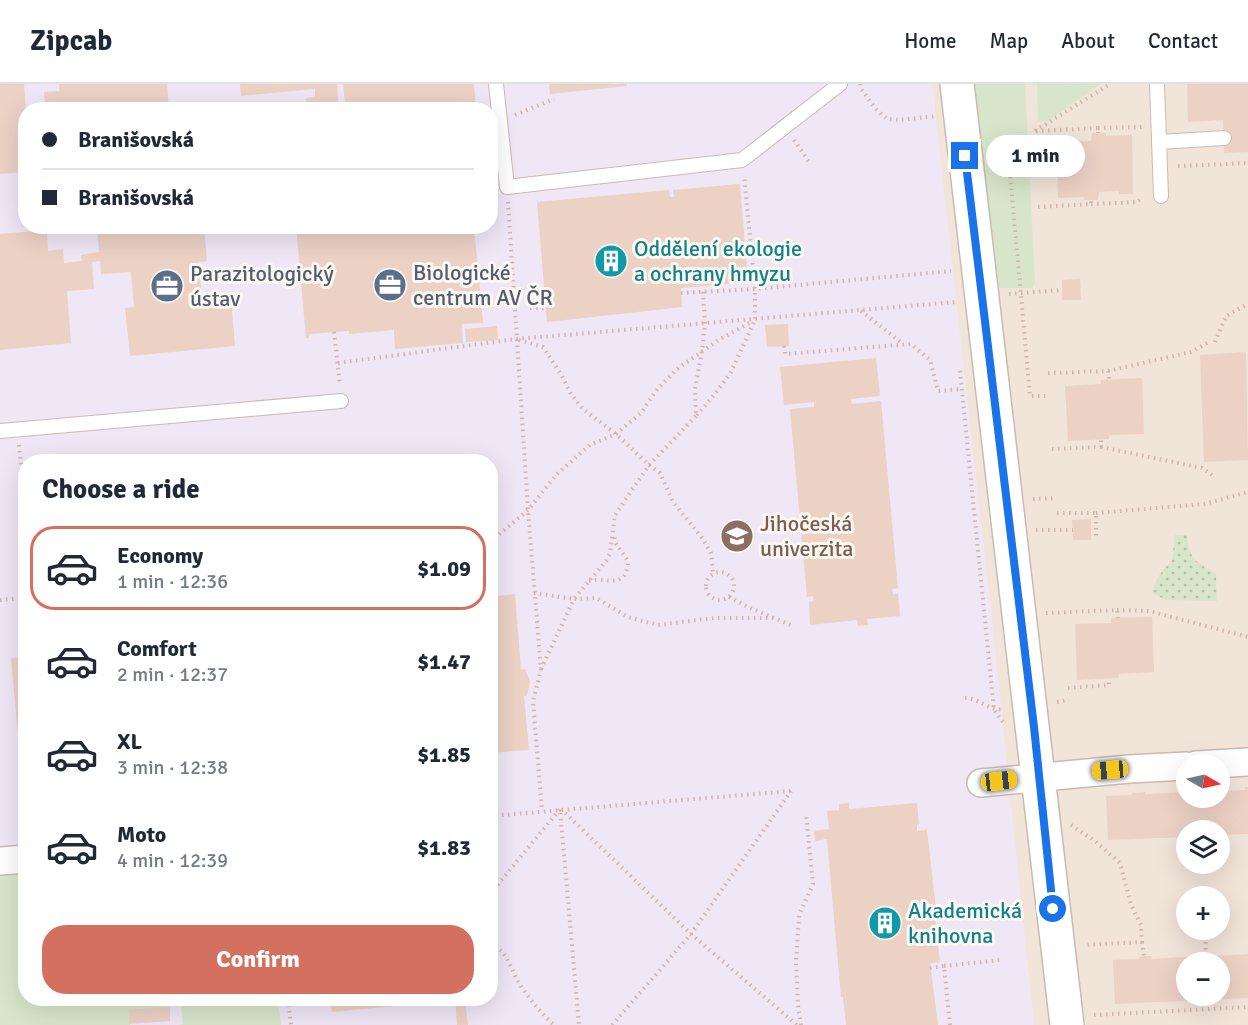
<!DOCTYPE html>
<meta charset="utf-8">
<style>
body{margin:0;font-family:Signika,sans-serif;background:#f2f2f3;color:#1f2937;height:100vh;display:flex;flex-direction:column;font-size:22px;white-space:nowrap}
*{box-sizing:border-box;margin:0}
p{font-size:20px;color:#747a83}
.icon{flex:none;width:33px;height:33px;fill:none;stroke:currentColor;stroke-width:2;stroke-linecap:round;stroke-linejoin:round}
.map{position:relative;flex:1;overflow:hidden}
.side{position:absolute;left:18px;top:370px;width:480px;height:552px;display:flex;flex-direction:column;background:#fff;border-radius:24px;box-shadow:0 6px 24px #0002}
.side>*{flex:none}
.hud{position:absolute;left:18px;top:18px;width:480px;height:132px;border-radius:24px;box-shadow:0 6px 24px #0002;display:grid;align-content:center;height:132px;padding:0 24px;background:#fff}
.needle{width:39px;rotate:99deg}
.controls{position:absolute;left:1176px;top:670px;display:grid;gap:12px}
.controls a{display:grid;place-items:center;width:54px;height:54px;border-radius:50%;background:#fff;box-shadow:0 6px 24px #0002;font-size:30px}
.end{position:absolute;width:27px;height:27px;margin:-14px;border:8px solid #1a73e8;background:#fff;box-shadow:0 0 0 3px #fff}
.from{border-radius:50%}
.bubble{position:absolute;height:42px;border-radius:21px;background:#fff;box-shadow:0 6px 24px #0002;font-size:20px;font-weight:700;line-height:42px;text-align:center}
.car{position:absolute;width:18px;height:36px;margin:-18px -9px;border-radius:8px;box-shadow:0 0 4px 2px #0007;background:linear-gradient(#f5c518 24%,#345 0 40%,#f5c518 0 76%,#345 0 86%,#f5c518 0)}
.hud b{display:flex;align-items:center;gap:21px;height:57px;font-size:22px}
.hud b+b{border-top:2px solid #e0e1e3}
.hud i{width:15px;height:15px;background:#1f2937}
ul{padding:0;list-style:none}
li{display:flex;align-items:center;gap:18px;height:84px;margin:0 12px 9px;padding:0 12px;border:3px solid transparent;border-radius:24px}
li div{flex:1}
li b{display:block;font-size:22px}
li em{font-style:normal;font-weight:700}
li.on{border-color:#d3705f}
li>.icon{width:54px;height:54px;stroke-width:1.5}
h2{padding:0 24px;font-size:27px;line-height:72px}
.action{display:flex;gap:12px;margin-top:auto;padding:12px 24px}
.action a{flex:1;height:69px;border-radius:24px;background:#d3705f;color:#fff;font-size:24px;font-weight:700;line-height:69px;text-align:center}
header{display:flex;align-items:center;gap:36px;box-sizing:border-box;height:84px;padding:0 30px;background:#fff;border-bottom:2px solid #e0e1e3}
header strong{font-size:28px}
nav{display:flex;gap:33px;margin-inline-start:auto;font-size:21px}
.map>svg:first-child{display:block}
</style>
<header>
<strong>Zipcab</strong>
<nav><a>Home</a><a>Map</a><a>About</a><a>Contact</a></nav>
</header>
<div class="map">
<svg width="1248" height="941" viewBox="0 0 1248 941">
<defs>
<pattern id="park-dots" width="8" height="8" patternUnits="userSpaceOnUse" patternTransform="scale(1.5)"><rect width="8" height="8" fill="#d7e6ca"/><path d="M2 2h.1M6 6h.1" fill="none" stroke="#b3bda6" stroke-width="1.8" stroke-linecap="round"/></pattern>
</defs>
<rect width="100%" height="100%" fill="#faf2ea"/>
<path fill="#f1e4d9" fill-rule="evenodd" d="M932 0H1248V941H1034ZM1186 681H1220V714H1186ZM1186 747H1220V780H1186ZM1186 813H1220V846H1186ZM1186 879H1220V912H1186Z"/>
<path fill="#efe6f6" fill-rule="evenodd" d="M0 0H932L991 526 1034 941H0ZM26 26H490V142H26ZM26 378H490V915H26Z"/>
<path fill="#d7e6ca" d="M974 0H1025L1035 199 1032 204H998Z
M1037 0H1100L1048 37 1038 38Z
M25 789 26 915H169L170 923 128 927 130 941H0V791Z
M180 915H278L281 941H179L183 940Z"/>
<path fill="url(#park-dots)" d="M1175 451H1187C1188 475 1197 478 1216 490L1217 517 1166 516 1152 509C1155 495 1162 486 1172 477Z"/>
<path fill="#ecd1c5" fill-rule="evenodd" d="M0 0H24L26 26V88L0 90Z
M59 0H167L169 26H45L44 8 59 7Z
M240 0H337L339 26H307L306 14 315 13V5L241 12Z
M343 0H474L476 26H340V19H345Z
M549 0H627V2L550 10Z
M1187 0H1248V68L1224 69 1223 36 1188 38Z
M1092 49H1106V52L1132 51 1133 110H1119V107L1099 108 1098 116H1084V113L1058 114 1057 55 1070 54 1071 57H1091Z
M740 100 748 198 681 204 682 223 547 238 537 118 669 106 670 113H674L673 106Z
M97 142H204L207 177 199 178 202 217 231 214 235 262 130 272 125 224 134 223 131 188 101 190 100 177 92 178 94 205 67 207 71 259 0 266V150L47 146 48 167 63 165 64 179 82 177 81 171 99 168Z
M296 142H474L483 239 462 240 463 259 395 265 394 246 349 250V247L309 250V254H306Z
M1080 195 1081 216H1062V196Z
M788 240 789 262 767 263 765 241Z
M497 242 498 256 466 258 465 245Z
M1246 268 1248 376 1204 378 1200 271Z
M876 274 880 312 851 315 852 320 881 317 898 504 892 505 893 510H898L900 532 867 535 868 541 858 542 857 536 810 541 809 518 814 517 813 512 807 513 790 325 814 323V318L784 321 780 283Z
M1142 294 1144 350 1109 351V355L1068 357 1065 302 1101 300V296Z
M1091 435V456H1073L1072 436Z
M515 510 521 586 525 585 530 598 527 612H524L529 666 490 669V513Z
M1152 533 1154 588 1118 590 1119 594 1077 596 1075 540 1111 539V534Z
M26 573V674H20L11 574Z
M1245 703H1248V750L1220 751V747H1186V753L1108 756 1106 712 1132 711V709L1145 708V710L1186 708V714H1220V707L1245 706Z
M849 719V725L917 719 919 741H917V747L927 746 936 825 934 826 940 878 930 879 938 941H846L843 913H841L827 755 815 757 814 747 829 745 827 727 839 726V720Z
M1214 869V872L1248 870V914L1115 920 1113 876 1139 875V873L1144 872H1151V875L1202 872V870ZM1186 879H1220V912H1186Z
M330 915H448V917L332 928Z
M455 915H465L468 941H457Z
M170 923V937L129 940 128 926Z"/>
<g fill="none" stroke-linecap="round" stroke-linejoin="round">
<defs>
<path id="service" d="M496 0 507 103 742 76 840 0
M1157 0 1161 112
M1159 58 1224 54
M0 347 341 317"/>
<path id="minor" d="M1196 681 1248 678
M981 699 1129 685 1186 682
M0 777 26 775"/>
<path id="tertiary" d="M957 0 1067 941"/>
</defs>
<use href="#service" stroke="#cbbab1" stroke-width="16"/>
<use href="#minor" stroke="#cbbab1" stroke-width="30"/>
<use href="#tertiary" stroke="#cbbab1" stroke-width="36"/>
<path stroke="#d1b5a8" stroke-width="4" stroke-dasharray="1.5 4.5" stroke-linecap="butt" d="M860 0 861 5 875 24 887 35 900 36 935 32
M515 31 554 15
M1098 44 1142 43
M1035 47 1110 0
M1036 47 1098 44V49
M794 56 811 81
M1036 64 1008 67 1030 312H1049
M1178 82 1248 79
M508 118 528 426 541 586 533 617 542 727
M1091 120 1137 118 1143 114
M1038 123 1091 120V116
M703 208 705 239 702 267 695 305 696 332 715 310 731 288 755 236V205L744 91
M681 209 755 205 951 187
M1009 210 1062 206
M530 224H546
M861 227 902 259
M334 248 340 301
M519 256 543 263 562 292 571 310 583 325 616 350 649 381 696 332
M1215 258 1226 232 1248 220
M784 262 785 270 911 260 930 276 938 307 962 305
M338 279 516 255 956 218
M960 287 994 626 1003 638
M1108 287 1191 268 1209 258
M1048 289 1108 287 1109 295
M19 361 26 432
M1101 363 1202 384 1212 391
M1052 365 1101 363V356
M1033 415 1056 414
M1057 429H1096V456
M1096 429 1205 420 1248 408
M1036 446H1073
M490 458 528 426 557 390 590 361 616 350 641 329 656 307 677 285 720 255 753 237
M706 502a14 14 0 1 1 28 0a14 14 0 1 1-28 0Z
M589 497C606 492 627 507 628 477L615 458 614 449
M534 509 574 515 606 477 610 469 615 431 649 381 660 389 673 418 703 455 711 469 713 490
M729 513 748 523 793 542
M0 516 26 514
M1117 526 1149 527 1248 553
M1046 529 1117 526 1118 534
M541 585 574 515 596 514 628 533 658 541 714 534H775
M1068 604 1109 601V594
M965 614C979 614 988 627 1003 625
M1057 618 1069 616
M561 725 691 850 797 941
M490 732 791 707
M1071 741 1095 757 1120 779 1131 821 1141 841 1142 858 1085 861
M490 810 560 725 579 941
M1205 846 1206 870
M1142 858 1144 872
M490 859C512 871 509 886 523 905 532 918 542 930 554 941
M944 882 1000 876
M930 884 944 882 950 941
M176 915V921
M288 915 291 941
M1094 931 1248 923
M612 941 691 850 791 707
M801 941 798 921 796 878 799 831 813 800 806 729"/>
<use href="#service" stroke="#fff" stroke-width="14"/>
<use href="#minor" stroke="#fff" stroke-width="27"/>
<use href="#tertiary" stroke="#fff" stroke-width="33"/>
</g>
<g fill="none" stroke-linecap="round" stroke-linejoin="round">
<path stroke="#1a73e8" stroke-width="8" d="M965 72 1034 643 1053 825"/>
</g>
<defs>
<symbol id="building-disc" viewBox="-11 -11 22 22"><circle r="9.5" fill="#0f9aa8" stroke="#fdf7f0"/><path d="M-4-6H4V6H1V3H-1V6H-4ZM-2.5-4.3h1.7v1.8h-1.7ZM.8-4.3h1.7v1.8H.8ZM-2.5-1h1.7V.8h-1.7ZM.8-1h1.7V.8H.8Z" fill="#fff"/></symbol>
<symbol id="office-disc" viewBox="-11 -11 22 22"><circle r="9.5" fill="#5c6f8a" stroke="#fdf7f0"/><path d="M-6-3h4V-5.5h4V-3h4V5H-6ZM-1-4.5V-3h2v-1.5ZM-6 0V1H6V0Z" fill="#fff"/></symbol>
<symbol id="university-disc" viewBox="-11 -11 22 22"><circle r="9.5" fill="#8d6e63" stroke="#fdf7f0"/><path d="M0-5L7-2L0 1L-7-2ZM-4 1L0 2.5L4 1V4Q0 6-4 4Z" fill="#fff"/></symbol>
</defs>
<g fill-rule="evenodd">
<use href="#building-disc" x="592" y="158" width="38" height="38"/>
<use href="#office-disc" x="371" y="182" width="38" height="38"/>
<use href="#office-disc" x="148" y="183" width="38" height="38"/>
<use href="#university-disc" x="718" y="433" width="38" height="38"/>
<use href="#building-disc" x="866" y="820" width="38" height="38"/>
</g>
<g text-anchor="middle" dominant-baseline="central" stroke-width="6" stroke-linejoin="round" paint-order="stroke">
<g font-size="22" fill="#0d838f" stroke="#fdf7f0" text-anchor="start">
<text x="634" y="164">Oddělení ekologie<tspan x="634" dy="25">a ochrany hmyzu</tspan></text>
<text x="908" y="826">Akademická<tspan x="908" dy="25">knihovna</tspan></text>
</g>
<g font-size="22" fill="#4e5e75" stroke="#fdf7f0" text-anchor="start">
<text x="413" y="188">Biologické<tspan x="413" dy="25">centrum AV ČR</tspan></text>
<text x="190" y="189">Parazitologický<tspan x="190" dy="25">ústav</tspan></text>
</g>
<g font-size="22" fill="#785e54" stroke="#fdf7f0" text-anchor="start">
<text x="760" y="439">Jihočeská<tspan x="760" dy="25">univerzita</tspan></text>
</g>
</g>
</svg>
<div class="controls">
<a><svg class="needle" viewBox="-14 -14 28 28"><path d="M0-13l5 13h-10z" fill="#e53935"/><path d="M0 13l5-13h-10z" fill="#747a83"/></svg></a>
<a><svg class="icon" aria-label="layers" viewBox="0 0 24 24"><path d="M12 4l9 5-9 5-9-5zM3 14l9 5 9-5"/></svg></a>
<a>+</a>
<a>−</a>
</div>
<i class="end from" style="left:1053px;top:825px"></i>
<i class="end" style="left:965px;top:72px"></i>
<div class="bubble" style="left:986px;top:51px;width:99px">1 min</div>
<i class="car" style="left:1110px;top:686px;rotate:265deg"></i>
<i class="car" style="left:999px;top:697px;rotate:83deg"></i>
<div class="hud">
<b><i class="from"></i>Branišovská</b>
<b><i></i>Branišovská</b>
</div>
<section class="side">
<h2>Choose a ride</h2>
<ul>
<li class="on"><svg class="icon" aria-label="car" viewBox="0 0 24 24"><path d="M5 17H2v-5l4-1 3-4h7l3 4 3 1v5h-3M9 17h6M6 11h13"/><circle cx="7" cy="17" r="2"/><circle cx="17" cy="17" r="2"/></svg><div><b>Economy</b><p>1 min · 12:36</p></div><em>$1.09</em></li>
<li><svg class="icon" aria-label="car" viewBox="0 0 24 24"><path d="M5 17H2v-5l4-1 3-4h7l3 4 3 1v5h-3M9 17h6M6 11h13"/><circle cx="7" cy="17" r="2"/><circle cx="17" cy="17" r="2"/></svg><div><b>Comfort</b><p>2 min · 12:37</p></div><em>$1.47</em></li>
<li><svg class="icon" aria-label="car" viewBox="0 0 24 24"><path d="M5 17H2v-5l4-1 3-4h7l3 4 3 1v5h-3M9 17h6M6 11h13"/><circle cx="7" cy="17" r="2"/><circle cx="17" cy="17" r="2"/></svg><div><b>XL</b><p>3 min · 12:38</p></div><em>$1.85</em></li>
<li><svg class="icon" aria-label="car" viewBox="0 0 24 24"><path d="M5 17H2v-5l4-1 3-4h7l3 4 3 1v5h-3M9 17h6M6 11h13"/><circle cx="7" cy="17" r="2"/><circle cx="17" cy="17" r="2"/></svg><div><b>Moto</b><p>4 min · 12:39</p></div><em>$1.83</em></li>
</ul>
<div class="action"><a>Confirm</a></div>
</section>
</div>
